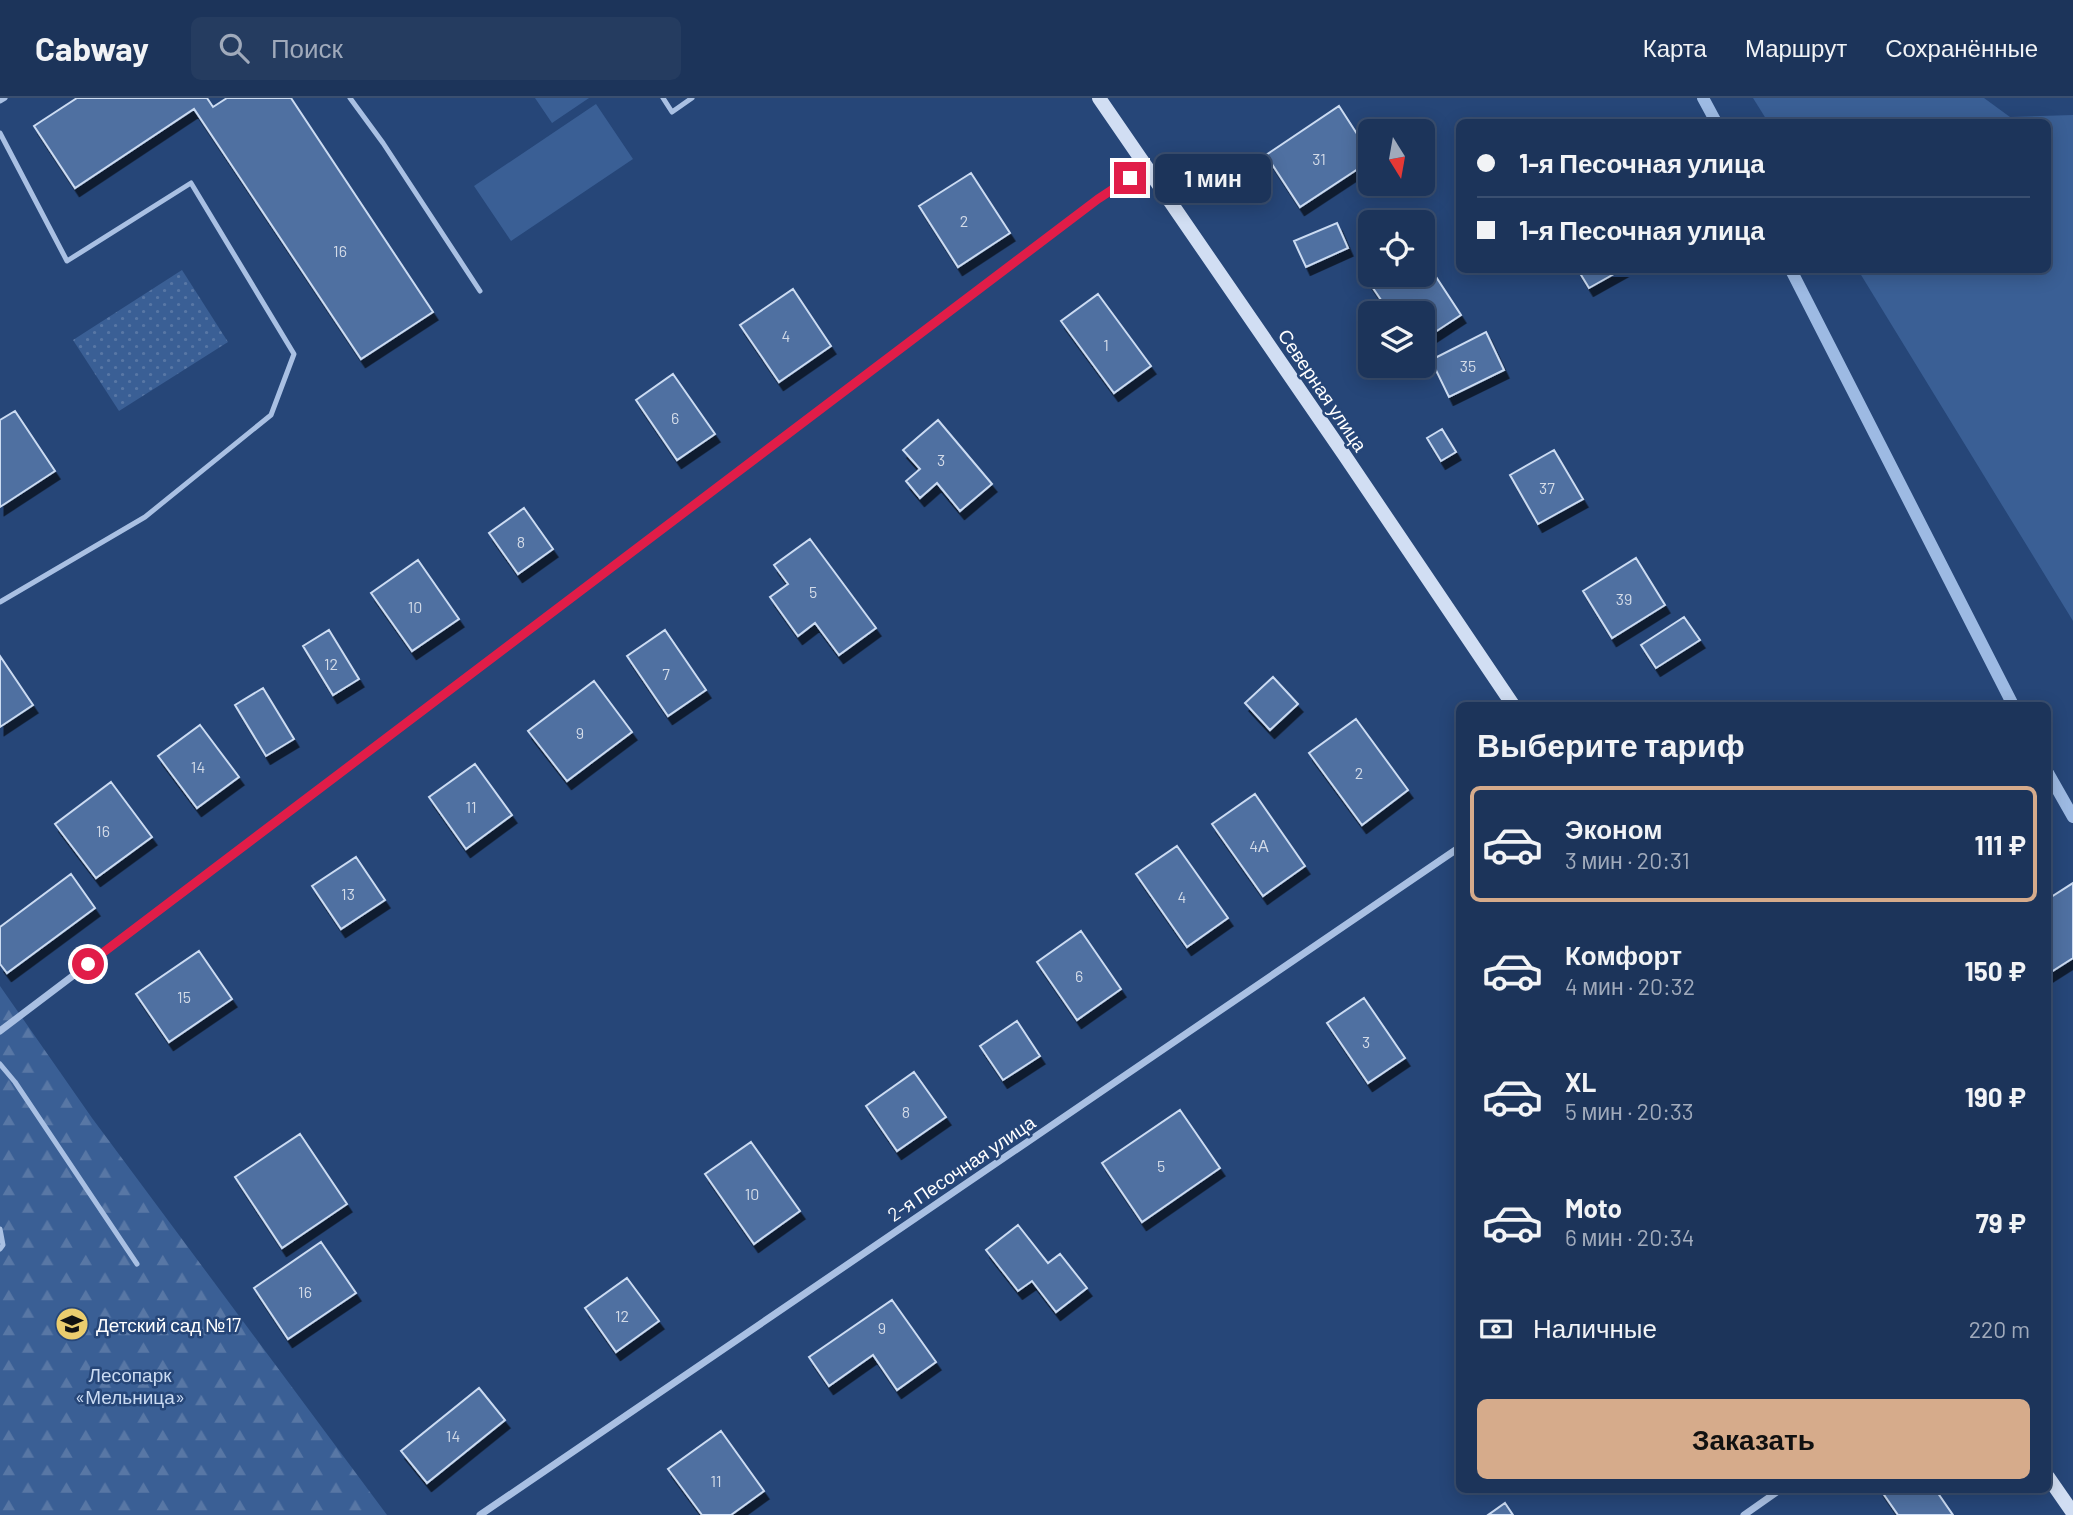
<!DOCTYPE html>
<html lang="ru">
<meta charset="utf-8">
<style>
body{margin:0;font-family:Barlow,sans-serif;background:#253c60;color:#f1f3f6;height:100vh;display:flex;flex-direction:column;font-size:26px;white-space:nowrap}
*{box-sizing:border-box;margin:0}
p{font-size:23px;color:#a0aabb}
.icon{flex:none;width:38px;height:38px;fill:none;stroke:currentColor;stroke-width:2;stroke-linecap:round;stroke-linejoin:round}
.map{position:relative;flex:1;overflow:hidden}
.drawer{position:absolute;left:1456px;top:604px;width:595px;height:791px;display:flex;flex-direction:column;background:#1c345a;border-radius:10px;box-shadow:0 4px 18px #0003,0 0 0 2px #3a4f70}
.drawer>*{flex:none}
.hud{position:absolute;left:1456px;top:21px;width:595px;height:154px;border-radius:10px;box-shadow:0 4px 18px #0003,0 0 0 2px #3a4f70;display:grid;align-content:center;height:154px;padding:0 21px;background:#1c345a}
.needle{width:46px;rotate:169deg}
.fabs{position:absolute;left:1358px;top:21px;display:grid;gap:14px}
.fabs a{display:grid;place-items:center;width:77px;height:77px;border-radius:10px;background:#1c345a;box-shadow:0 4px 18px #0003,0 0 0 2px #3a4f70;font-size:35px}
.end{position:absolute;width:32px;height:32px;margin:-16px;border:9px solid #e11d48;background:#fff;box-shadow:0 0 0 4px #fff}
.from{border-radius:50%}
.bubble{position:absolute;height:49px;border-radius:10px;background:#1c345a;box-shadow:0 4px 18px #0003,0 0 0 2px #3a4f70;font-size:23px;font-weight:700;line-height:49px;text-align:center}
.hud b{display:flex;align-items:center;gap:24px;height:66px;font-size:26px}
.hud b+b{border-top:2px solid #3a4f70}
.hud i{width:18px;height:18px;background:#f1f3f6}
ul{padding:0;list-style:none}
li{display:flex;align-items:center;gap:21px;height:116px;margin:0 14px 10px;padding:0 7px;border:4px solid transparent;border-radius:10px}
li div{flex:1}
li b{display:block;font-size:26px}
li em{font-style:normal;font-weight:700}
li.selected{border-color:#d6ab8b}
li>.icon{width:63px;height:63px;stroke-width:1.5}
h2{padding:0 21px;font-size:32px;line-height:84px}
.pay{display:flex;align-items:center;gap:18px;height:77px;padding:0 21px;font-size:26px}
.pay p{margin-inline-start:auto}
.action{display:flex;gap:14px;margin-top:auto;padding:14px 21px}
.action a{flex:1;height:80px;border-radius:10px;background:#d6ab8b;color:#111;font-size:28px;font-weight:700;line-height:80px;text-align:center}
header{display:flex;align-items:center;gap:42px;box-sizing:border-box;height:98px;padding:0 35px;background:#1c345a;border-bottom:2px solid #3a4f70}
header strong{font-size:33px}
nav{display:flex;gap:38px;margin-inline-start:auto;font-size:24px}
.search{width:490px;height:63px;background:#253c60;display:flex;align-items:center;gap:18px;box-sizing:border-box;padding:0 24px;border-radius:10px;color:#a0aabb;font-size:26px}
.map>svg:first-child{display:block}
</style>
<header>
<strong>Cabway</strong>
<div class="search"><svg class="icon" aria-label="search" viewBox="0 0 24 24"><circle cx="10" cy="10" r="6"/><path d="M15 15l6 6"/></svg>Поиск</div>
<nav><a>Карта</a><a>Маршрут</a><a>Сохранённые</a></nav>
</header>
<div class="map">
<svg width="2073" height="1417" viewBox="0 0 2073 1417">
<defs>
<pattern id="forest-firs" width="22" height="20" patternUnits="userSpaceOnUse" patternTransform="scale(1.75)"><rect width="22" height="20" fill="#3a5f95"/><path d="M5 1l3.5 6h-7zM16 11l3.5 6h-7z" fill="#5877a5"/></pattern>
<pattern id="park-dots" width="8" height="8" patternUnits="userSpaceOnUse" patternTransform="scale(1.75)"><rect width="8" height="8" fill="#3a5f95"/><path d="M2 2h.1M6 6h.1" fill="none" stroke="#5877a5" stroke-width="1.8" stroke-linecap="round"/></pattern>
<filter id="shadow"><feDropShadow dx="4.5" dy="8" stdDeviation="0" flood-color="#0009"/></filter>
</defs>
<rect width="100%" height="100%" fill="#264678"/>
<path fill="#3a5f95" d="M535 0H589L552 25Z
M1753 0H1984L2010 19 2073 17V523L1858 172H2048V24H1768Z
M596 6 633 61 511 143 474 88Z"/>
<path fill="url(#forest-firs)" d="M0 888 92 1020 387 1417H0Z"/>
<path fill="url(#park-dots)" d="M182 172 228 244 119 313 73 242Z"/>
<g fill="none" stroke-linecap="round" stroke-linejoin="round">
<path stroke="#9dbae3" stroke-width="12" d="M1703 0 1716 24
M1791 172 2013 607
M2048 675 2073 719"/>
</g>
<path fill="#4f70a1" stroke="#cbdbf2" stroke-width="2" filter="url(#shadow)" d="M77 0H207L213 9 227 0H291L433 214 361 261 194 11 75 90 34 28Z
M1339 8 1370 56V63L1300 109 1266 57Z
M971 75 1010 135 958 169 919 108Z
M1337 125 1348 150 1306 169 1294 143Z
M1423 159 1461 217 1423 242V215H1390L1362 174 1370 168V177H1423Z
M1578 172H1621L1589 190Z
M793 191 831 248 779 284 740 227Z
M1098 196 1151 268 1114 295 1061 223Z
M1486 234 1504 272 1449 299 1431 262Z
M673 276 715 336 677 362 636 302Z
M15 313 55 373 0 409V322Z
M938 322 992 386 960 413 937 385 920 400 906 383 920 371 903 352Z
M1442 331 1456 354 1441 363 1427 340Z
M1554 352 1583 401 1538 426 1510 377Z
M524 410 553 451 518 476 489 435Z
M810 441 876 530 839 557 815 525 798 538 770 499 788 486 774 467Z
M1636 460 1665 507 1612 540 1583 493Z
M418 462 459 521 412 553 371 495Z
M1684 519 1700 542 1656 570 1641 547Z
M329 532 359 581 333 597 303 548Z
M665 532 706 592 668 618 627 558Z
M0 558 33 607 0 629Z
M1273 579 1298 606 1270 632 1245 605Z
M594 583 632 634 567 683 528 633Z
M263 590 294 641 266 658 235 607Z
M1356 621 1408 692 1362 727 1309 655Z
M200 627 239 679 197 710 158 658Z
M475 666 512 717 466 751 429 699Z
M111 684 152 739 96 780 55 726Z
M1255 696 1305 768 1263 798 1212 726Z
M1177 748 1228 820 1187 849 1136 776Z
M356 759 385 802 341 831 312 788Z
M71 776 95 810 7 875 0 866V829Z
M2073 785V860L2048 876V801Z
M1081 833 1121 891 1077 922 1037 864Z
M199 853 232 901 169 944 136 896Z
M1364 900 1405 960 1368 985 1327 925Z
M1017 923 1040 958 1003 982 980 948Z
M914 974 946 1019 897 1053 866 1008Z
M1180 1012 1220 1070 1142 1124 1102 1065Z
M300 1036 347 1106 282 1150 235 1079Z
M751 1044 800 1113 754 1146 705 1076Z
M1018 1127 1048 1165 1060 1156 1087 1190 1056 1214 1032 1183 1018 1193 986 1152Z
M321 1144 356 1195 288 1241 254 1190Z
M627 1180 659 1223 616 1254 585 1210Z
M892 1202 936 1264 897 1292 873 1257 829 1288 809 1259Z
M479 1290 505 1322 427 1385 401 1353Z
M721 1333 764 1393 731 1417H702L668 1371Z
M1880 1391H1935L1953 1417H1898Z
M1505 1405 1513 1417H1488Z"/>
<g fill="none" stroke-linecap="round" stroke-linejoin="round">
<path stroke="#a9c0e3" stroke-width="5" d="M350 0 383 45 480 193
M663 0 672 14 692 0
M0 3 5 0
M0 35 67 163 191 85 294 256 271 317 145 419 0 504
M0 966 15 984 137 1166
M0 1131 3 1147 0 1151"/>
<path stroke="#a9c0e3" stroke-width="7" d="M0 933 1098 101 1147 70
M480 1417 1460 749
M1744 1417 1781 1391"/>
<path stroke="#d1def3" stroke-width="14" d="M1099 0 1343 355 1513 607
M2048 1379 2073 1415"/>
</g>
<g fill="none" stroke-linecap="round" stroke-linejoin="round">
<path stroke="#e11d48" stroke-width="9" d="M88 866 1098 101 1130 80"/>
</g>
<defs>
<symbol id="school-disc" viewBox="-11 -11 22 22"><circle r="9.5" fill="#ebcd6e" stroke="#264678"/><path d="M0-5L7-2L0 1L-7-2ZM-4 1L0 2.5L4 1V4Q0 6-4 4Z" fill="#111"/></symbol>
</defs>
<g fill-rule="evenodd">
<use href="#school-disc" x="53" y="1207" width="38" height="38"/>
</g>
<g text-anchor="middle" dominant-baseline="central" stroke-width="5" stroke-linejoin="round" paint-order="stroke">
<g font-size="16" fill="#d3dbe8">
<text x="1319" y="60">31</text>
<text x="964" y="122">2</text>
<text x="340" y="152">16</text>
<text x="786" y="237">4</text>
<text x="1106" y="246">1</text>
<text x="1468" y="267">35</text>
<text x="675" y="319">6</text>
<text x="941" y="361">3</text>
<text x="1547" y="389">37</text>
<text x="521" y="443">8</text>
<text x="813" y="493">5</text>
<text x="1624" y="500">39</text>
<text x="415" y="508">10</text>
<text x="331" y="565">12</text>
<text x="666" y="575">7</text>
<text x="580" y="634">9</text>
<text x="198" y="668">14</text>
<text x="1359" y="674">2</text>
<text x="471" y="708">11</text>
<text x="103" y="732">16</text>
<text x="1259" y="747">4А</text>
<text x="348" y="795">13</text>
<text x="1182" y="798">4</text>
<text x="1079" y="877">6</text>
<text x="184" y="898">15</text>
<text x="1366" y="943">3</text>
<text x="906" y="1013">8</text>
<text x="1161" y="1067">5</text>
<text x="752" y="1095">10</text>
<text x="305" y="1193">16</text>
<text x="622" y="1217">12</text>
<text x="882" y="1229">9</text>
<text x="453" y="1337">14</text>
<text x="716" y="1382">11</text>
</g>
<g font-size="19" fill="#fff" stroke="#264678">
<text transform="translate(1323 292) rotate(56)">Северная улица</text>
<text transform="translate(961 1070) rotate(-34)">2-я Песочная улица</text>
</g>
<g font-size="19" fill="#fff" stroke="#264678" text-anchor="start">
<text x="96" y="1226">Детский сад №17</text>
</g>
<g font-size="19" fill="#cbdbf2" stroke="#264678">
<text x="130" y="1276">Лесопарк<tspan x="130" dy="22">«Мельница»</tspan></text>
</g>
</g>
</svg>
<div class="fabs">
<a><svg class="needle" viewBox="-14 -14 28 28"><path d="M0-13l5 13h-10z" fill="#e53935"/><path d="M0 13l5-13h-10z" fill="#a0aabb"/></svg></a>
<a><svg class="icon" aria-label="locate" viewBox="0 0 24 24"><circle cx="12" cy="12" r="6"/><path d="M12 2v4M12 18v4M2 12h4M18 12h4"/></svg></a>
<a><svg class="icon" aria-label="layers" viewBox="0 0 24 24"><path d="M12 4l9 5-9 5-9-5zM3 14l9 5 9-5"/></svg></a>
</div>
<i class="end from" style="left:88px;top:866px"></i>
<i class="end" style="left:1130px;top:80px"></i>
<div class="bubble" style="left:1155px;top:56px;width:116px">1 мин</div>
<div class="hud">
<b><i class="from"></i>1-я Песочная улица</b>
<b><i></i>1-я Песочная улица</b>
</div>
<section class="drawer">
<h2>Выберите тариф</h2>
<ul>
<li class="selected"><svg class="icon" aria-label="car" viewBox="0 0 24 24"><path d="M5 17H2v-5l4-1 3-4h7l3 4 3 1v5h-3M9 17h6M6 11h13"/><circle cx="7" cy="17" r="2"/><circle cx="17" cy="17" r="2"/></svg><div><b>Эконом</b><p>3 мин · 20:31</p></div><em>111 ₽</em></li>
<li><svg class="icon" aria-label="car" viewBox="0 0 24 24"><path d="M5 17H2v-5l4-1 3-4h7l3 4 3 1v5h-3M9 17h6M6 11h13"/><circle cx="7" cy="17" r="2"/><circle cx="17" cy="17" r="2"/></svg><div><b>Комфорт</b><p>4 мин · 20:32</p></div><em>150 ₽</em></li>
<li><svg class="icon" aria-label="car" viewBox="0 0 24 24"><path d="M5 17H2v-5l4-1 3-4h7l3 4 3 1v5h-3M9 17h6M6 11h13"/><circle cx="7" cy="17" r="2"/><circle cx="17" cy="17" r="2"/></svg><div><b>XL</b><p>5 мин · 20:33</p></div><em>190 ₽</em></li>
<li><svg class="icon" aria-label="car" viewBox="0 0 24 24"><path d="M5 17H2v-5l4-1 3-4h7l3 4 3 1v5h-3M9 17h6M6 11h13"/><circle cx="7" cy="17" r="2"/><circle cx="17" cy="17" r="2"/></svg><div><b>Moto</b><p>6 мин · 20:34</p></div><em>79 ₽</em></li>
</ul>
<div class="pay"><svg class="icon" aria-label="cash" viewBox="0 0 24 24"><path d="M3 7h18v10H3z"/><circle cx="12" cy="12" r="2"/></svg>Наличные<p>220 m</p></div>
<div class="action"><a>Заказать</a></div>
</section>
</div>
